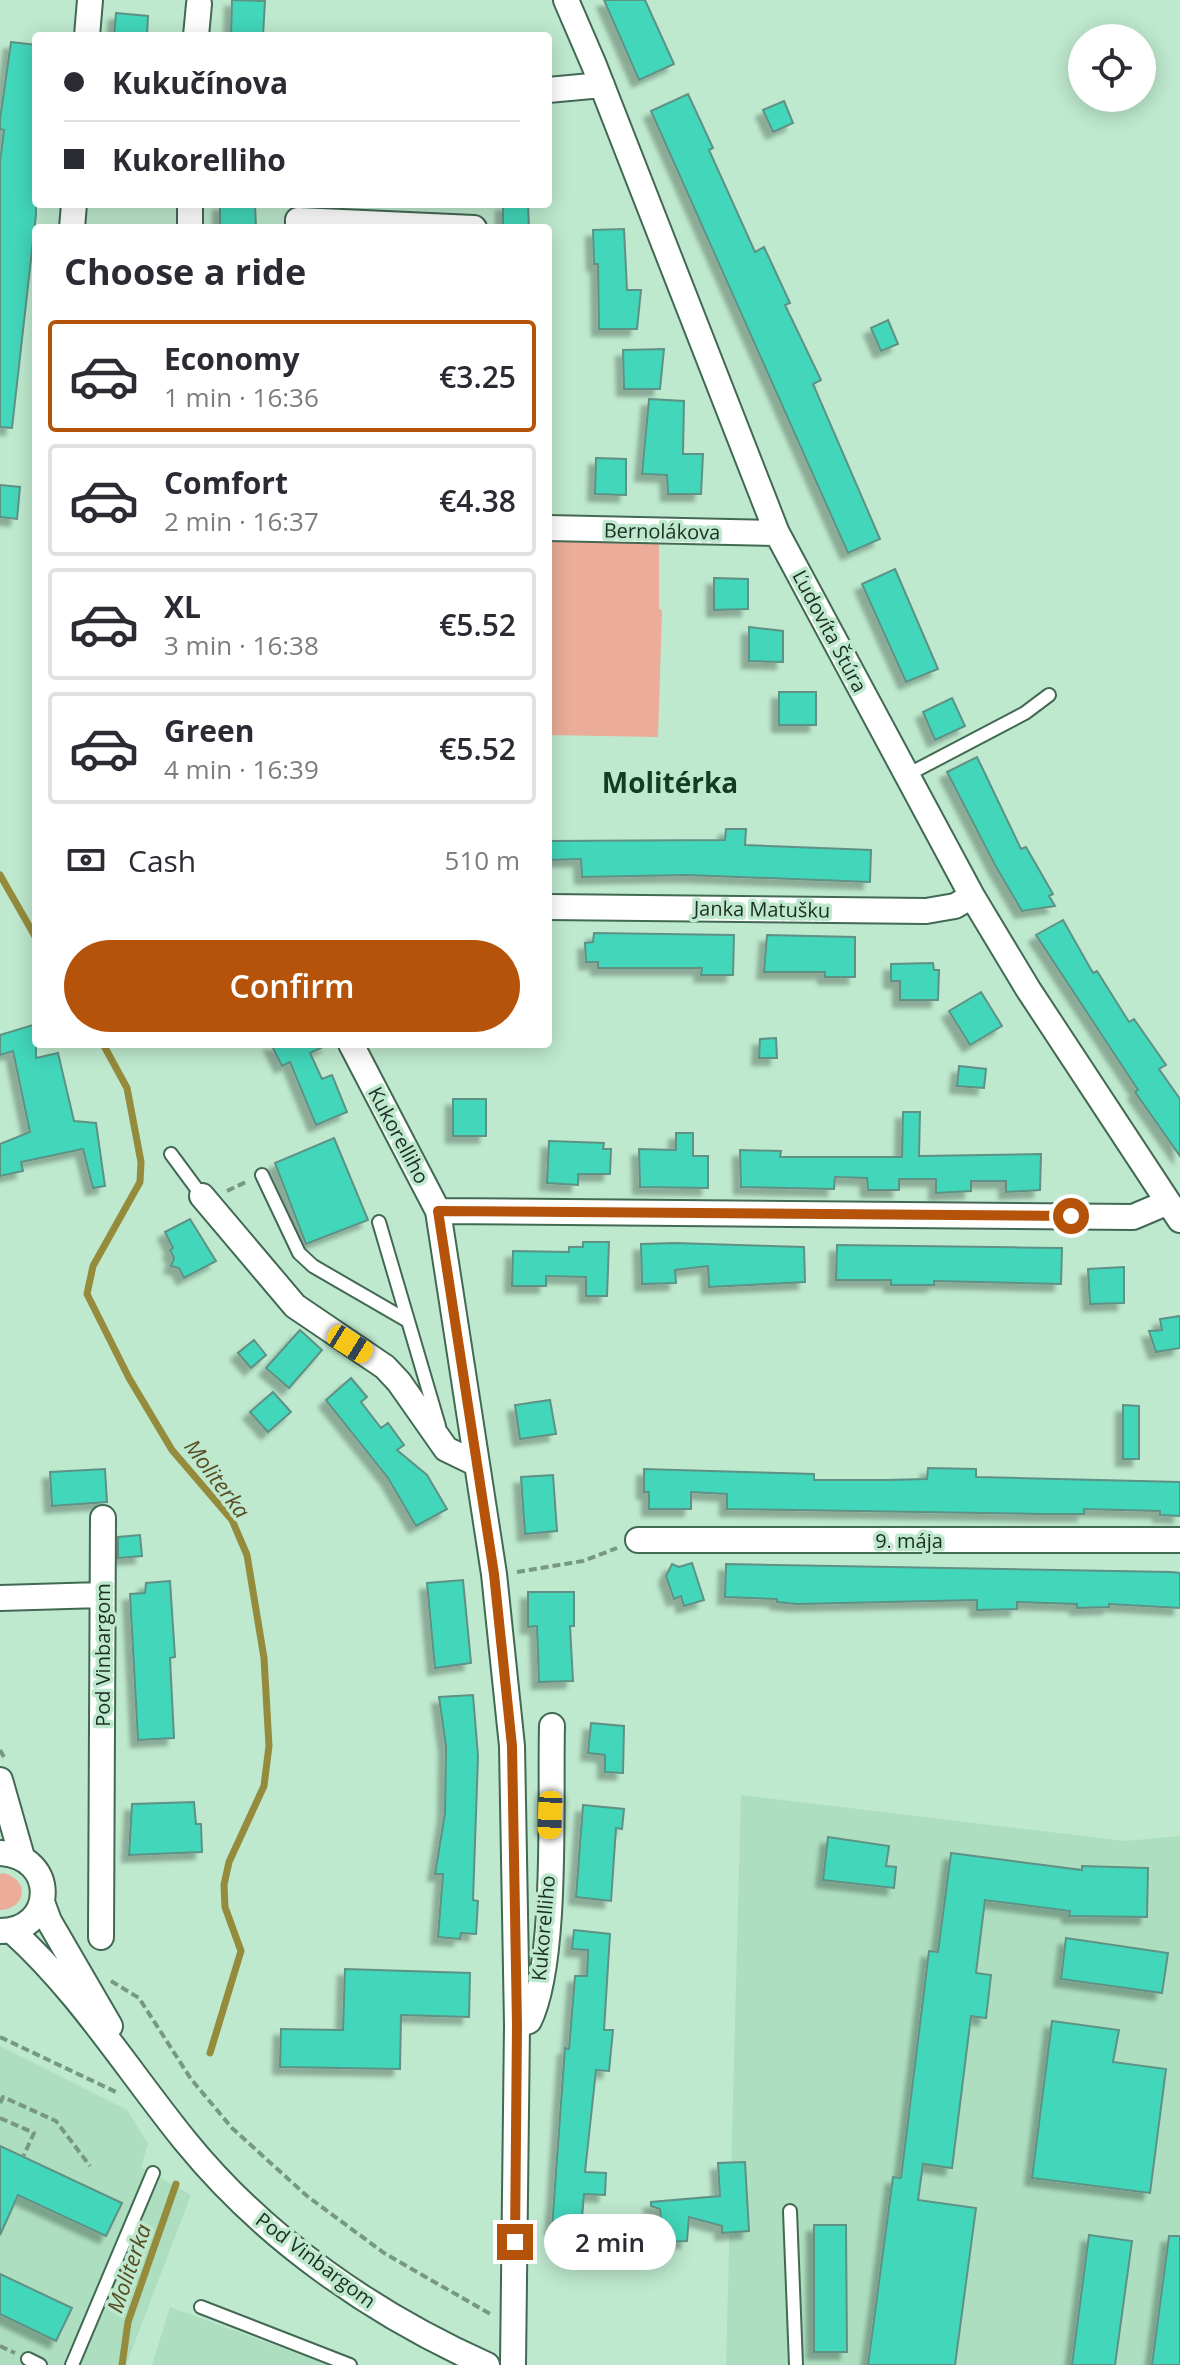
<!DOCTYPE html>
<meta charset="utf-8">
<style>
body{margin:0;font-family:"Open Sans",sans-serif;background:#f7f7f7;color:#2b2b33;height:100vh;display:flex;flex-direction:column;font-size:30px;white-space:nowrap}
*{box-sizing:border-box;margin:0}
p{font-size:26px;color:#7c7c81}
.icon{flex:none;width:44px;height:44px;fill:none;stroke:currentColor;stroke-width:2;stroke-linecap:round;stroke-linejoin:round}
.map{position:relative;flex:1;overflow:hidden}
.panel{position:absolute;left:32px;top:224px;width:520px;height:824px;display:flex;flex-direction:column;background:#fff;border-radius:8px;box-shadow:0 4px 20px #0003}
.panel>*{flex:none}
.banner{position:absolute;left:32px;top:32px;width:520px;height:176px;border-radius:8px;box-shadow:0 4px 20px #0003;display:grid;align-content:center;height:176px;padding:0 32px;background:#fff}
.buttons{position:absolute;left:1068px;top:24px;display:grid;gap:16px}
.buttons a{display:grid;place-items:center;width:88px;height:88px;border-radius:50%;background:#fff;box-shadow:0 4px 20px #0003;font-size:40px}
.end{position:absolute;width:36px;height:36px;margin:-18px;border:10px solid #b45309;background:#fff;box-shadow:0 0 0 4px #fff}
.from{border-radius:50%}
.bubble{position:absolute;height:56px;border-radius:28px;background:#fff;box-shadow:0 4px 20px #0003;font-size:26px;font-weight:600;line-height:56px;text-align:center}
.car{position:absolute;width:24px;height:48px;margin:-24px -12px;border-radius:10px;box-shadow:0 0 6px 2px #0007;background:linear-gradient(#f5c518 24%,#345 0 40%,#f5c518 0 76%,#345 0 86%,#f5c518 0)}
.banner b{display:flex;align-items:center;gap:28px;height:76px;font-size:30px}
.banner b+b{border-top:2px solid #e1e1e2}
.banner i{width:20px;height:20px;background:#2b2b33}
ul{padding:0;list-style:none}
li{display:flex;align-items:center;gap:24px;height:112px;margin:0 16px 12px;padding:0 16px;border:4px solid #e1e1e2;border-radius:8px}
li div{flex:1}
li b{display:block;font-size:30px}
li em{font-style:normal;font-weight:600}
li.selected{border-color:#b45309}
li>.icon{width:72px;height:72px;stroke-width:1.5}
h2{padding:0 32px;font-size:36px;line-height:96px}
.pay{display:flex;align-items:center;gap:20px;height:88px;padding:0 32px;font-size:30px}
.pay p{margin-inline-start:auto}
.cta{display:flex;gap:16px;margin-top:auto;padding:16px 32px}
.cta a{flex:1;height:92px;border-radius:48px;background:#b45309;color:#fff;font-size:32px;font-weight:600;line-height:92px;text-align:center}
.map>svg:first-child{display:block}
</style>
<div class="map">
<svg width="1180" height="2365" viewBox="0 0 1180 2365">
<defs>
<filter id="shadow"><feDropShadow dx="-7" dy="7" stdDeviation="2" flood-color="#0004"/></filter>
</defs>
<rect width="100%" height="100%" fill="#bee9ce"/>
<path fill="#acdebf" d="M741 1795 1125 1841 1180 1836V2365H726Z
M0 2046 127 2110 148 2144 141 2167 191 2195 126 2365H0Z
M170 2307 329 2365H152Z"/>
<path fill="#ebac99" d="M550 528 659 531V609L662 610 658 737 548 735Z
M3 1873C30 1879 27 1909 0 1910V1874Z"/>
<g fill="none" stroke-linecap="round" stroke-linejoin="round">
<path stroke="#958b3c" stroke-width="7" d="M0 875 36 938
M103 1044 127 1088 141 1162 140 1182 93 1266 87 1294 129 1378 172 1450 232 1520 247 1555 264 1658 269 1746 264 1786 229 1862 224 1885 225 1907 241 1951 210 2053
M122 2365 128 2322 176 2184"/>
</g>
<path fill="#42d6ba" stroke="#5e9185" stroke-width="2" filter="url(#shadow)" d="M232 0 265 1 263 36H231Z
M604 0H645L674 64 639 80Z
M116 13 148 16 147 36H114Z
M11 42 36 45V215L12 428 0 427V162L4 130 0 129V119Z
M688 94 713 148 709 150 755 252 764 247 790 303 785 305 821 380 813 384 880 539 848 553 651 111Z
M784 101 793 123 773 132 763 110Z
M220 204H255L256 228H220Z
M503 204H528L529 228H503Z
M624 229 627 290H641L637 329H599L598 264H594L593 230Z
M888 320 898 344 881 351 871 328Z
M664 349 660 389H624L623 350Z
M649 399 684 401 683 454H703L701 494H668L667 475 642 474Z
M596 458 626 459V495L595 494Z
M0 485 20 487 17 519 0 517Z
M895 569 938 669 906 682 862 584Z
M714 578 748 579V609L714 610Z
M749 627 783 631V662L749 661Z
M779 692H816V725H779Z
M952 698 965 726 935 740 923 712Z
M977 757 1021 849 1026 847 1053 894 1049 896 1055 906 1022 911 995 865 947 772Z
M726 829H746L745 845 871 850 870 882 687 875 582 877 581 859 548 860V841L725 840Z
M1063 920 1093 973 1097 971 1129 1022 1134 1019 1166 1065 1159 1069 1180 1099V1156L1135 1092 1138 1090 1036 935Z
M594 933 734 935 733 975H701L702 968H598V962H586L585 943 593 942Z
M767 935 855 937V977H825V972H764Z
M933 963 934 970H939L938 1000H900V981H891V964Z
M981 992 1002 1026 970 1045 949 1011Z
M36 1024V1058L58 1053 74 1121 96 1123 105 1186 93 1188 83 1149 21 1162 23 1171 0 1176V1144L30 1132 13 1051 0 1055V1035Z
M776 1038 777 1058H759L760 1039Z
M271 1044H329L310 1053 322 1079 332 1075 347 1112 316 1125 290 1062 282 1066Z
M959 1066 986 1069 984 1088 957 1086Z
M453 1099H486V1136H453Z
M903 1112H920L919 1156 1041 1154 1040 1190 1006 1192V1181H971V1191L936 1193V1179H899V1190H868L867 1178 835 1177 834 1189 741 1187 740 1150 781 1151 780 1157H902Z
M676 1133H693V1156H708V1188L640 1187 639 1149 676 1150Z
M334 1138 368 1220 306 1244 275 1163Z
M549 1141 604 1143 603 1149H611L610 1174H578V1185L547 1183Z
M190 1219 216 1261 184 1278 179 1268 171 1266 174 1258 170 1250 173 1248 165 1232Z
M583 1242H609L607 1296H586V1277L546 1276V1286H512L513 1251 569 1252V1247H583Z
M675 1243 804 1247 805 1282 709 1287 708 1266 675 1270 676 1283 642 1284 641 1244Z
M837 1245 1062 1248 1061 1284 934 1281V1285H891V1280H836Z
M1124 1267V1303L1090 1304 1088 1269Z
M1180 1316V1348L1156 1352 1149 1331 1162 1330 1160 1319Z
M300 1330 322 1350 289 1388 266 1368Z
M254 1340 266 1355 251 1368 238 1353Z
M351 1378 367 1397 361 1402 381 1428 388 1423 404 1445 397 1450 427 1475 447 1509 416 1526 388 1478 326 1400Z
M273 1392 291 1412 268 1432 250 1412Z
M550 1400 556 1434 520 1439 515 1405Z
M1123 1405 1139 1406V1459H1123Z
M928 1468 976 1469V1477L1180 1482V1516L1160 1515V1511L1084 1509V1514H1040L727 1509V1494L691 1492V1509H649V1492H644V1469L814 1474V1480H886L927 1479Z
M105 1469 107 1502 52 1506 50 1472Z
M553 1475 557 1531 525 1534 521 1477Z
M140 1535 142 1556 118 1558V1537Z
M692 1563 704 1600 684 1606 681 1596 674 1599 666 1576 672 1564 679 1567Z
M726 1564 1171 1572 1180 1573V1608L1109 1604V1607L1077 1608V1604L1017 1602V1609L977 1610V1600L797 1604 777 1602V1599L725 1597Z
M463 1580 471 1663 435 1668 427 1583Z
M170 1581 175 1657 170 1658 174 1738 138 1740 130 1594 145 1593 146 1583Z
M528 1592H574V1626H570L573 1681 539 1682 537 1626 528 1627Z
M473 1695 478 1756 473 1900 478 1901 476 1934 461 1933 460 1939 438 1937 443 1874H435L445 1813 446 1746 439 1697Z
M591 1723 624 1726 623 1773 605 1772V1755L588 1753Z
M194 1802 196 1824H201L202 1852 129 1855 132 1804Z
M583 1805 624 1809 622 1829 616 1828 611 1901 576 1897Z
M828 1837 889 1846 886 1866 896 1867 894 1888 823 1880Z
M951 1853 1082 1870V1866L1148 1868 1147 1917 1069 1916 1070 1911 985 1900 976 1973 991 1975 986 2018 971 2016 952 2168 923 2164 918 2200 976 2208 955 2365H868L893 2177 901 2178 929 1951 938 1952Z
M574 1930 610 1934 604 2030H613L609 2071 596 2070 585 2172 606 2173 605 2195 584 2194 581 2230 552 2228 565 2048 569 2049 575 1976H587L588 1950 572 1949Z
M1066 1938 1168 1953 1162 1993 1061 1979Z
M345 1969 470 1973 469 2017 401 2015 400 2069 280 2067 281 2029 343 2030Z
M1052 2021 1119 2030 1113 2062 1166 2069 1150 2193 1032 2178Z
M0 2146 122 2203 106 2236 18 2195 0 2235Z
M745 2162 749 2231 722 2233V2226L689 2217 687 2241 663 2242 660 2209 651 2206V2202L720 2196 718 2163Z
M814 2225H846L847 2352H814Z
M1089 2235 1132 2241 1115 2365H1072Z
M1169 2236H1180V2365H1152Z
M0 2274 72 2308 56 2341 0 2314Z"/>
<g fill="none" stroke-linecap="round" stroke-linejoin="round">
<defs>
<path id="lane" d="M907 775 1025 713 1049 695
M171 1154 202 1196
M262 1175 299 1253 313 1266 408 1321
M379 1222 439 1426
M790 2211 796 2365
M201 2307 350 2365
M28 2359 40 2365
M72 2365 153 2173"/>
<path id="street" d="M566 0 594 65 777 533 972 896 1028 989 1180 1220
M87 36 90 0
M196 36 199 4
M548 90 602 85
M190 204V228
M72 228 74 204
M298 228V220L474 228
M548 528 777 533
M548 907 926 911 955 906 972 896
M351 1044 438 1211 494 1574 512 1746 517 2025 513 2365
M202 1196 295 1306 385 1367 399 1382 446 1449 477 1464
M438 1211 1133 1217 1166 1203
M638 1540H1180
M0 1598 101 1595
M0 1780 22 1857
M0 1853C58 1856 56 1931 0 1931
M42 1902 49 1921 110 2026
M12 1931C79 1991 129 2072 186 2142 265 2239 373 2314 487 2365
M101 1937 103 1518
M517 2025 529 2021C558 1963 550 1797 552 1726"/>
</defs>
<use href="#lane" stroke="#426953" stroke-width="16"/>
<use href="#street" stroke="#426953" stroke-width="28"/>
<path stroke="#789884" stroke-width="4" stroke-dasharray="8 4" stroke-linecap="butt" d="M227 1191 248 1181
M517 1572 583 1561 617 1548
M0 1750 5 1759
M111 1981 139 1998 191 2079 232 2128 307 2196 384 2253 492 2315
M0 2037 116 2092
M0 2103 3 2097 56 2121 90 2166
M0 2118 34 2133 23 2157
M0 2346 15 2353"/>
<use href="#lane" stroke="#fff" stroke-width="12"/>
<use href="#street" stroke="#fff" stroke-width="24"/>
</g>
<g fill="none" stroke-linecap="round" stroke-linejoin="round">
<path stroke="#b45309" stroke-width="10" d="M515 2242 517 2025 512 1746 494 1574 438 1211 1071 1216"/>
</g>
<g text-anchor="middle" dominant-baseline="central" stroke-width="7" stroke-linejoin="round" paint-order="stroke">
<g font-size="20" fill="#1c2d23" stroke="#bee9ce">
<text transform="translate(662 531) rotate(1)">Bernolákova</text>
<text transform="translate(830 631) rotate(62)">Ľudovíta Štúra</text>
<text transform="translate(762 909) rotate(1)">Janka Matušku</text>
<text transform="translate(399 1135) rotate(62)">Kukorelliho</text>
<text x="909" y="1540">9. mája</text>
<text transform="translate(102 1655) rotate(-90)">Pod Vinbargom</text>
<text transform="translate(543 1928) rotate(-85)">Kukorelliho</text>
<text transform="translate(316 2260) rotate(37)">Pod Vinbargom</text>
</g>
<g font-size="22" font-style="italic" fill="#584e23" stroke="#bee9ce">
<text transform="translate(218 1478) rotate(53)">Moliterka</text>
<text transform="translate(128 2268) rotate(-71)">Moliterka</text>
</g>
<g font-size="28" font-weight="bold" fill="#153b27" stroke="#bee9ce">
<text x="670" y="782">Molitérka</text>
</g>
</g>
</svg>
<div class="buttons">
<a><svg class="icon" aria-label="locate" viewBox="0 0 24 24"><circle cx="12" cy="12" r="6"/><path d="M12 2v4M12 18v4M2 12h4M18 12h4"/></svg></a>
</div>
<i class="end from" style="left:1071px;top:1216px"></i>
<i class="end" style="left:515px;top:2242px"></i>
<div class="bubble" style="left:544px;top:2214px;width:132px">2 min</div>
<i class="car" style="left:350px;top:1344px;rotate:122deg"></i>
<i class="car" style="left:550px;top:1815px;rotate:182deg"></i>
<div class="banner">
<b><i class="from"></i>Kukučínova</b>
<b><i></i>Kukorelliho</b>
</div>
<section class="panel">
<h2>Choose a ride</h2>
<ul>
<li class="selected"><svg class="icon" aria-label="car" viewBox="0 0 24 24"><path d="M5 17H2v-5l4-1 3-4h7l3 4 3 1v5h-3M9 17h6M6 11h13"/><circle cx="7" cy="17" r="2"/><circle cx="17" cy="17" r="2"/></svg><div><b>Economy</b><p>1 min · 16:36</p></div><em>€3.25</em></li>
<li><svg class="icon" aria-label="car" viewBox="0 0 24 24"><path d="M5 17H2v-5l4-1 3-4h7l3 4 3 1v5h-3M9 17h6M6 11h13"/><circle cx="7" cy="17" r="2"/><circle cx="17" cy="17" r="2"/></svg><div><b>Comfort</b><p>2 min · 16:37</p></div><em>€4.38</em></li>
<li><svg class="icon" aria-label="car" viewBox="0 0 24 24"><path d="M5 17H2v-5l4-1 3-4h7l3 4 3 1v5h-3M9 17h6M6 11h13"/><circle cx="7" cy="17" r="2"/><circle cx="17" cy="17" r="2"/></svg><div><b>XL</b><p>3 min · 16:38</p></div><em>€5.52</em></li>
<li><svg class="icon" aria-label="car" viewBox="0 0 24 24"><path d="M5 17H2v-5l4-1 3-4h7l3 4 3 1v5h-3M9 17h6M6 11h13"/><circle cx="7" cy="17" r="2"/><circle cx="17" cy="17" r="2"/></svg><div><b>Green</b><p>4 min · 16:39</p></div><em>€5.52</em></li>
</ul>
<div class="pay"><svg class="icon" aria-label="cash" viewBox="0 0 24 24"><path d="M3 7h18v10H3z"/><circle cx="12" cy="12" r="2"/></svg>Cash<p>510 m</p></div>
<div class="cta"><a>Confirm</a></div>
</section>
</div>
